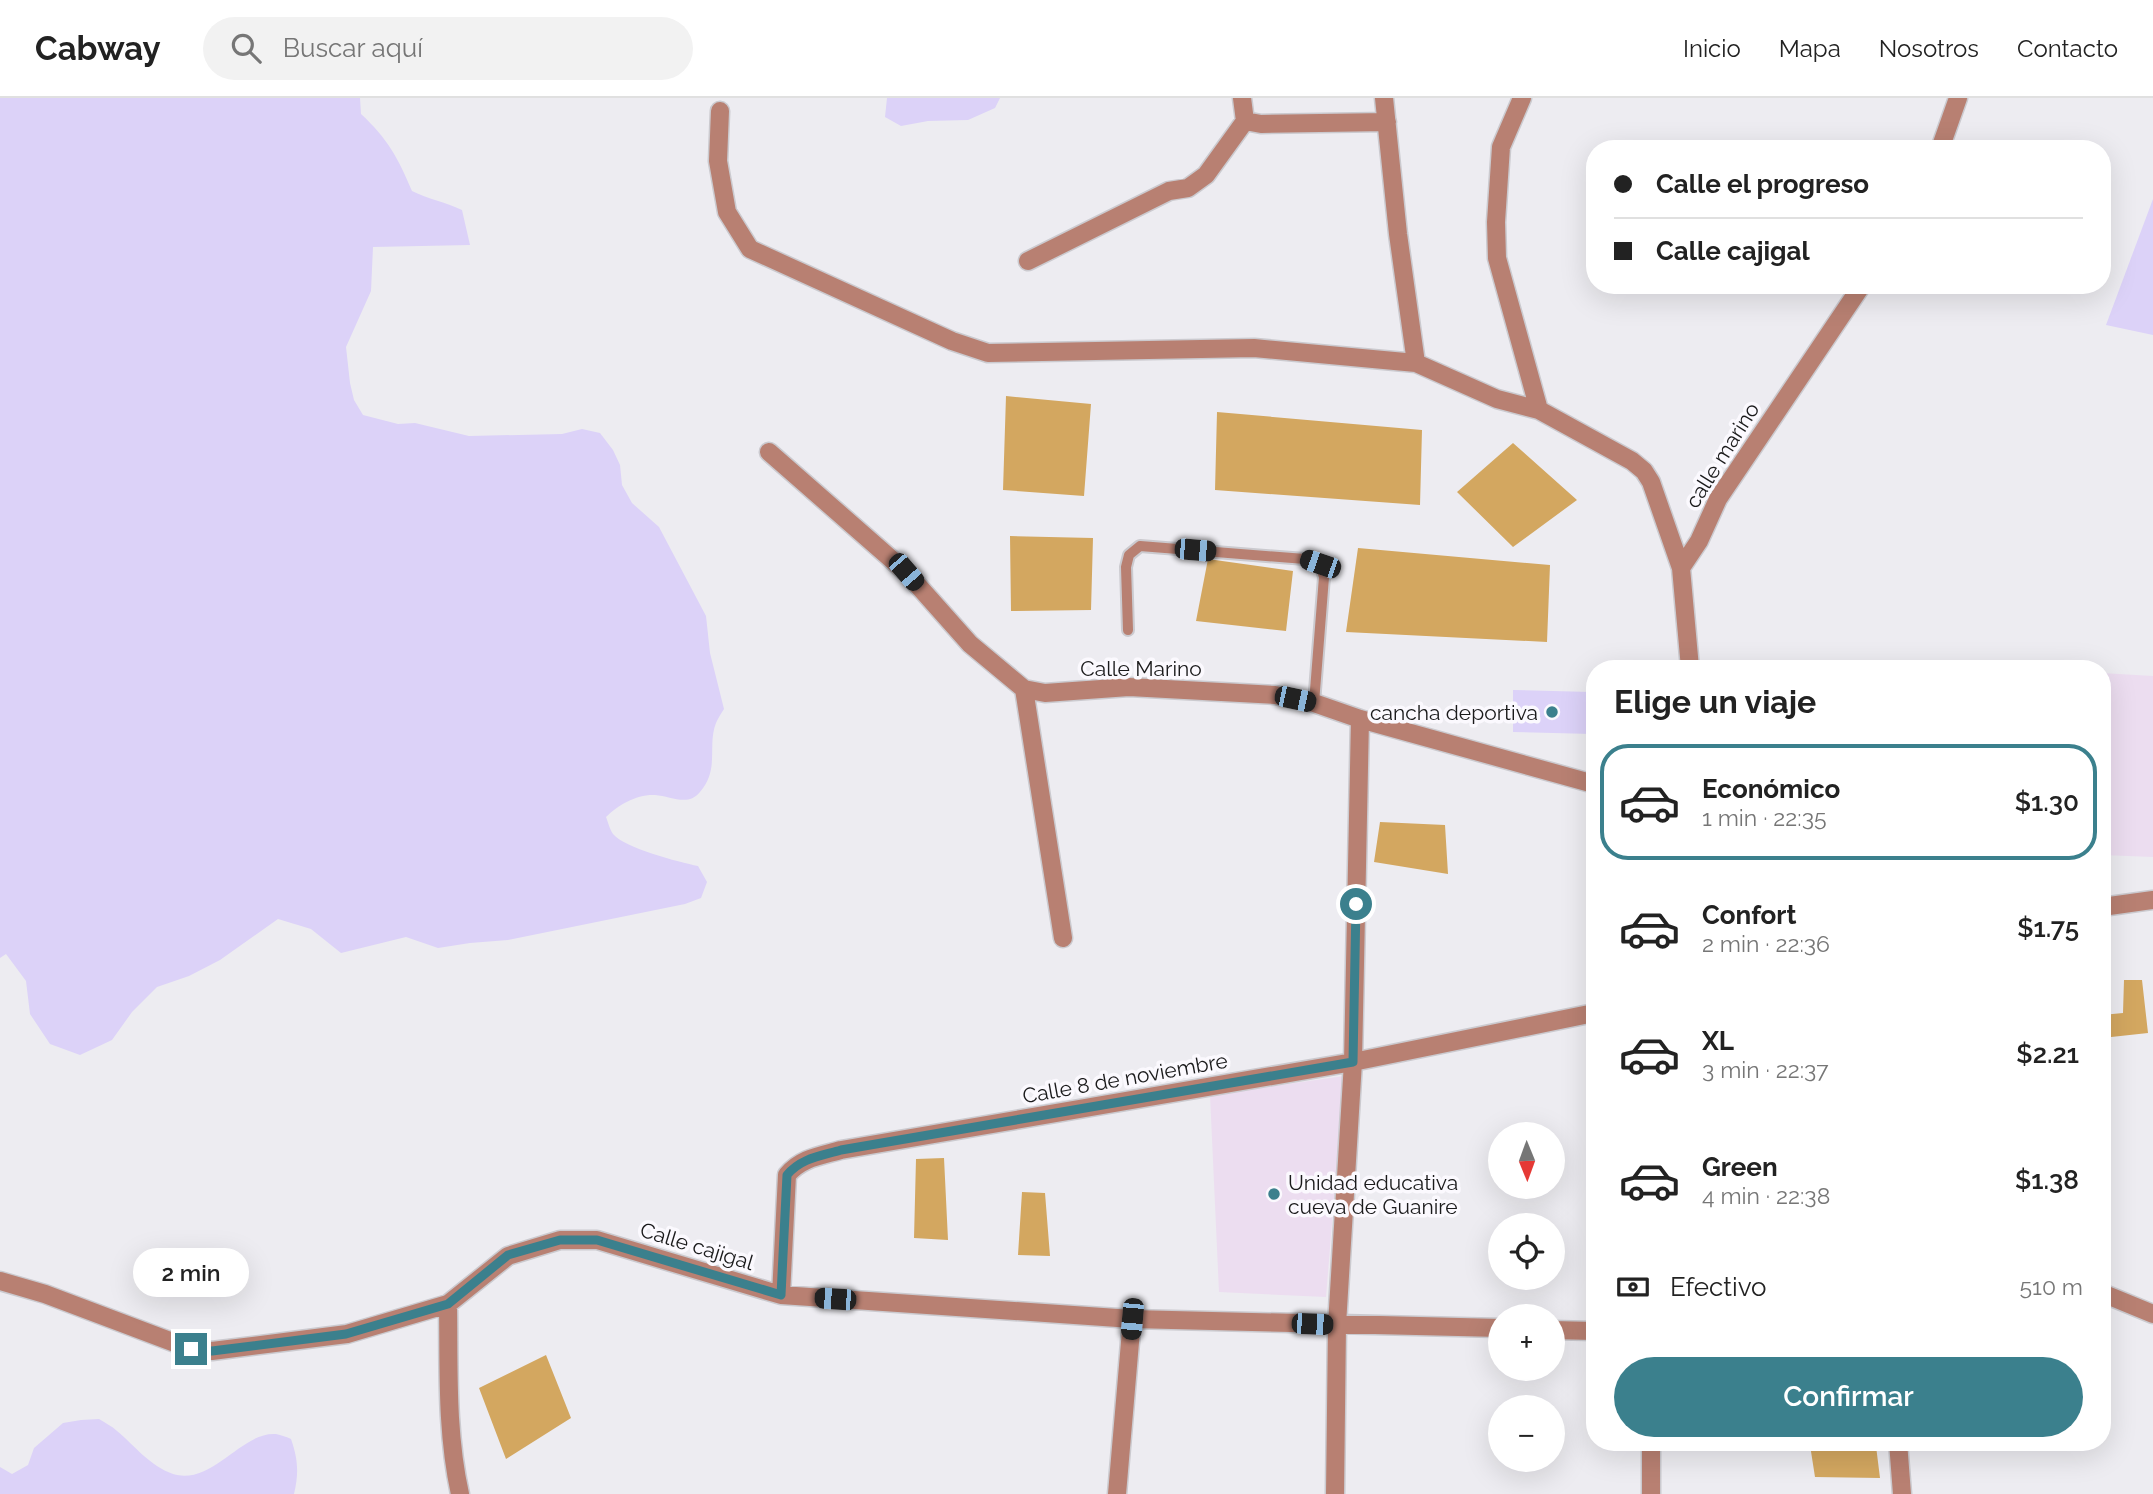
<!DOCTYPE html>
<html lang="es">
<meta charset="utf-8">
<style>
body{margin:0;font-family:Raleway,sans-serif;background:#f2f2f2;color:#222;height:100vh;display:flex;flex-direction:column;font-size:26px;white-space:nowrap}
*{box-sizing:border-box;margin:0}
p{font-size:23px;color:#767676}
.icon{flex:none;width:38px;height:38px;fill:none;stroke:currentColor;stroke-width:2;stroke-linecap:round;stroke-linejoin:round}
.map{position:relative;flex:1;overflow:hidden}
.details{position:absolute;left:1586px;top:562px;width:525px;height:791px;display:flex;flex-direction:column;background:#fff;border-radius:28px;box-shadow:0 7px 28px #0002}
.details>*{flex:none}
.guide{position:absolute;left:1586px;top:42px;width:525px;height:154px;border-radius:28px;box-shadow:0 7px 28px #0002;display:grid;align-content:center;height:154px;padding:0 28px;background:#fff}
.needle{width:46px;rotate:179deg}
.buttons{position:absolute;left:1488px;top:1024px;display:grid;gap:14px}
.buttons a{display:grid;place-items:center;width:77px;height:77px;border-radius:50%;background:#fff;box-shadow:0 7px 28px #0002;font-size:35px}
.end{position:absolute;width:32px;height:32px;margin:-16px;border:9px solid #3b808d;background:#fff;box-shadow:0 0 0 4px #fff}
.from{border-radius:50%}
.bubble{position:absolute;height:49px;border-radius:24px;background:#fff;box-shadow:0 7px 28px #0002;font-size:23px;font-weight:600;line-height:49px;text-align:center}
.car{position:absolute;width:21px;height:42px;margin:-21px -10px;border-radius:9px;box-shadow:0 0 5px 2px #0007;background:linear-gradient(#222 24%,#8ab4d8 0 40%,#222 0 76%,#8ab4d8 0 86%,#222 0)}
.guide b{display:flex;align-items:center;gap:24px;height:66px;font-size:26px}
.guide b+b{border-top:2px solid #e0e0e0}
.guide i{width:18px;height:18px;background:#222}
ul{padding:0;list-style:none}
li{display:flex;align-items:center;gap:21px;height:116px;margin:0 14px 10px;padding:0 14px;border:4px solid transparent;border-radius:28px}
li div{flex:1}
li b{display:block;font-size:26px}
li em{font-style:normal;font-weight:600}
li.current{border-color:#3b808d}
li>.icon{width:63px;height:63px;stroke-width:1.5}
h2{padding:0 28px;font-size:32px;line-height:84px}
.pay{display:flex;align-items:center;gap:18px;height:77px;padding:0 28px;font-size:26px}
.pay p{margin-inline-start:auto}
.primary-button{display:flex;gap:14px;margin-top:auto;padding:14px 28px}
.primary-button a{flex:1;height:80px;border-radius:42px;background:#3b808d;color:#fff;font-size:28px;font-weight:600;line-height:80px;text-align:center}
header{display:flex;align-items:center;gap:42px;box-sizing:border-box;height:98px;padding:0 35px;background:#fff;border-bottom:2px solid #e0e0e0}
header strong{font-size:33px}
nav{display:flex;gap:38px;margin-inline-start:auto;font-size:24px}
.search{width:490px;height:63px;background:#f2f2f2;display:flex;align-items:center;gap:18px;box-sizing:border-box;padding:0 24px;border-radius:38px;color:#767676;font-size:26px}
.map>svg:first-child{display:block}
</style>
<header>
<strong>Cabway</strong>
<div class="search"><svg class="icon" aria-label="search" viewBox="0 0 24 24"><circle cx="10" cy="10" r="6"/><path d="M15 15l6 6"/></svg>Buscar aquí</div>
<nav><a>Inicio</a><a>Mapa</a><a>Nosotros</a><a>Contacto</a></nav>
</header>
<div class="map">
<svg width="2153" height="1396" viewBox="0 0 2153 1396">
<rect width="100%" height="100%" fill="#edecf1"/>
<path fill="#ecddf0" d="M2102 575 2153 578V759L2102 757Z
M1344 978 1326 1199 1219 1194 1210 997Z"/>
<path fill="#dcd2f8" d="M0 0H360L361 16C388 41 398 60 412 93 428 101 445 104 462 112L470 147 373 149 371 193 346 249 350 285 354 302 363 317 398 326 415 325 469 338 562 336 582 331 600 335 613 352 620 367 622 387 632 405 659 429 706 518 710 555 724 611C721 616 718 620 716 625 707 648 720 671 700 694 688 709 671 698 655 697 637 696 618 707 606 719 608 724 610 732 613 736 624 750 679 764 698 768L707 784 701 800 685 806 508 842 470 845 438 850 406 839 341 855 311 831 278 821 220 862 189 878 157 889 132 914 112 942 80 957 50 946 30 916 26 883 6 856 0 860Z
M887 0H1000L995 10 968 22 928 23 901 28 885 19Z
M2153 101V237L2106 227Z
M1513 592 1591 594 1592 636 1513 634Z
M99 1321C105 1325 112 1328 117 1333 135 1348 150 1368 173 1376 212 1388 242 1333 276 1336 281 1337 287 1339 291 1341 298 1361 299 1375 294 1396H0V1369L12 1376 28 1367 34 1350 63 1325 81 1322Z"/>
<path fill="#d3a760" d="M1006 298 1091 306 1084 398 1003 392Z
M1217 314 1422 332 1420 407 1215 392Z
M1513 345 1577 402 1513 449 1457 394Z
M1010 438 1093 440 1091 512 1011 513Z
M1358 450 1550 467 1547 544 1346 534Z
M1208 461 1293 473 1286 533 1196 523Z
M1380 724 1445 727 1448 776 1374 764Z
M2124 882H2142L2148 935 2102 940V917L2123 915Z
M944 1060 948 1142 914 1140 916 1061Z
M1022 1094 1045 1095 1050 1158 1018 1157Z
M546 1257 571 1320 506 1361 479 1290Z
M1810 1347 1876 1348 1880 1380 1815 1379Z"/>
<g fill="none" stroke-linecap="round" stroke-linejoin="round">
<defs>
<path id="service" d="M1128 532 1126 469 1129 457 1140 448 1305 461 1320 466 1324 479 1314 605"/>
<path id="minor" d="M1242 0 1245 23 1261 26 1387 24
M1384 0 1398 136 1416 265
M1522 0 1501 49 1496 124 1497 160 1539 312
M720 13 718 63 727 114 750 151 952 243 988 255 1254 250 1416 265 1497 301 1539 312 1632 363 1644 373 1651 384 1681 470
M1940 51 1958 0
M1028 163 1169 93 1188 90 1206 77 1245 23
M769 354 906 474 970 546 1024 591 1045 595 1129 589 1275 597 1314 605 1360 621 1594 686
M1690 570 1681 470 1699 443 1718 401 1862 187
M1024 591 1063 840
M2102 809 2153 802
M0 1183 45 1196 191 1251 212 1253 347 1236 448 1206 508 1158 560 1142H597L781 1197 1132 1221 1500 1230
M2102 1195 2153 1216
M781 1197 787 1077C801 1060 820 1058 841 1052L1353 964 1594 915
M448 1206C449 1269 446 1333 460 1396
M1552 1232 1594 1233
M1898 1344 1902 1396
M1117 1396 1132 1221
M1335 1396 1337 1227 1353 964 1360 621
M1651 1396V1344"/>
</defs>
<use href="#service" stroke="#cbcacf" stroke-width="14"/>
<use href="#minor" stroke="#cbcacf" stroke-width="21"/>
<use href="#service" stroke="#b88072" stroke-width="10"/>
<use href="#minor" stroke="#b88072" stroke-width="18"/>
</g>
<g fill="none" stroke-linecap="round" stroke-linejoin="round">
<path stroke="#3b808d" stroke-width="9" d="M191 1251 212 1253 346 1236 448 1206 508 1157 560 1142H597L781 1197 787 1077C801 1060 821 1058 841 1052L1353 964 1356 806"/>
</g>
<g fill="#3b808d" stroke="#fbf9fe" stroke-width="2.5">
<circle cx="1552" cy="614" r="7"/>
<circle cx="1274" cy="1096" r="7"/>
</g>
<g text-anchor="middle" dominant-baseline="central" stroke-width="7" stroke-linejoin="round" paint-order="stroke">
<g font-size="21" fill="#1a1a1b" stroke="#fbf9fe">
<text transform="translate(1722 357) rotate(-58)">calle marino</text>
<text x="1141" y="570">Calle Marino</text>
<text transform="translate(1125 980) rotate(-10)">Calle 8 de noviembre</text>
<text transform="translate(697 1148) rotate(17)">Calle cajigal</text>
</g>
<g font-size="21" fill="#1a1a1b" stroke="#fbf9fe" text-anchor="end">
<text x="1538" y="614">cancha deportiva</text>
<text x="1288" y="1084" text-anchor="start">Unidad educativa<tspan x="1288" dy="24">cueva de Guanire</tspan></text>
</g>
</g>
</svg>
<div class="buttons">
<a><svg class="needle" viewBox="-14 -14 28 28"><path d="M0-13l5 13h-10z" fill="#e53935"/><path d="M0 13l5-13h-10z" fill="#767676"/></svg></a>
<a><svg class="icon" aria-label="locate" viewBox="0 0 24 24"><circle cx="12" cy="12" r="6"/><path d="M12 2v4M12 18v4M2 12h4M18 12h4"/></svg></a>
<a>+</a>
<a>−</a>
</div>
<i class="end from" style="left:1356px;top:806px"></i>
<i class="end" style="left:191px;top:1251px"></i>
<div class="bubble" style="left:133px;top:1150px;width:116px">2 min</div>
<i class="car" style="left:1195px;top:452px;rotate:95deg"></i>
<i class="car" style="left:1320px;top:466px;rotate:289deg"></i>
<i class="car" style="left:906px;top:474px;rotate:139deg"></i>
<i class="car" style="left:1295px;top:601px;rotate:102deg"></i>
<i class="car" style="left:835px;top:1201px;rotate:274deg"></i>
<i class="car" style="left:1132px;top:1221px;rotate:185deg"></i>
<i class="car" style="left:1312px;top:1226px;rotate:92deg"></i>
<div class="guide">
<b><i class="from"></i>Calle el progreso</b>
<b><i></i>Calle cajigal</b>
</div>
<section class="details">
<h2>Elige un viaje</h2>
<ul>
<li class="current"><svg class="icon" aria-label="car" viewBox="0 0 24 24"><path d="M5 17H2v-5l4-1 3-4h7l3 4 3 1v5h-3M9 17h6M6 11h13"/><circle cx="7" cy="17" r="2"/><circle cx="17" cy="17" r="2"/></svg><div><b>Económico</b><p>1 min · 22:35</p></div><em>$1.30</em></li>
<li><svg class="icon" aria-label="car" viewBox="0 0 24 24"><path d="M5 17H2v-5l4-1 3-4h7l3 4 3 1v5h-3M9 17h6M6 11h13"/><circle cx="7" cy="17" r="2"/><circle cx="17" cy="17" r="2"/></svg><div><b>Confort</b><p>2 min · 22:36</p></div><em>$1.75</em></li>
<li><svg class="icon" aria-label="car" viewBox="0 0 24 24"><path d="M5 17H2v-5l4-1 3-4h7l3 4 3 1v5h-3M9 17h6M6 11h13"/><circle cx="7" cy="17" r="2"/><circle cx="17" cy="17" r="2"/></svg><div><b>XL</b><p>3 min · 22:37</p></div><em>$2.21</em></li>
<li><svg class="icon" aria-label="car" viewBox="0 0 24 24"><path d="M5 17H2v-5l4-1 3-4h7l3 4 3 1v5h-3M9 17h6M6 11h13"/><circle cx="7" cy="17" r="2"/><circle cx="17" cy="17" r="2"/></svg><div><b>Green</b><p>4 min · 22:38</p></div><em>$1.38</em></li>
</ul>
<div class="pay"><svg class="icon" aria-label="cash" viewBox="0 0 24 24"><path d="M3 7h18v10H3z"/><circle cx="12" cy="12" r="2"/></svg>Efectivo<p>510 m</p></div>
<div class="primary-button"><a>Confirmar</a></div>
</section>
</div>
